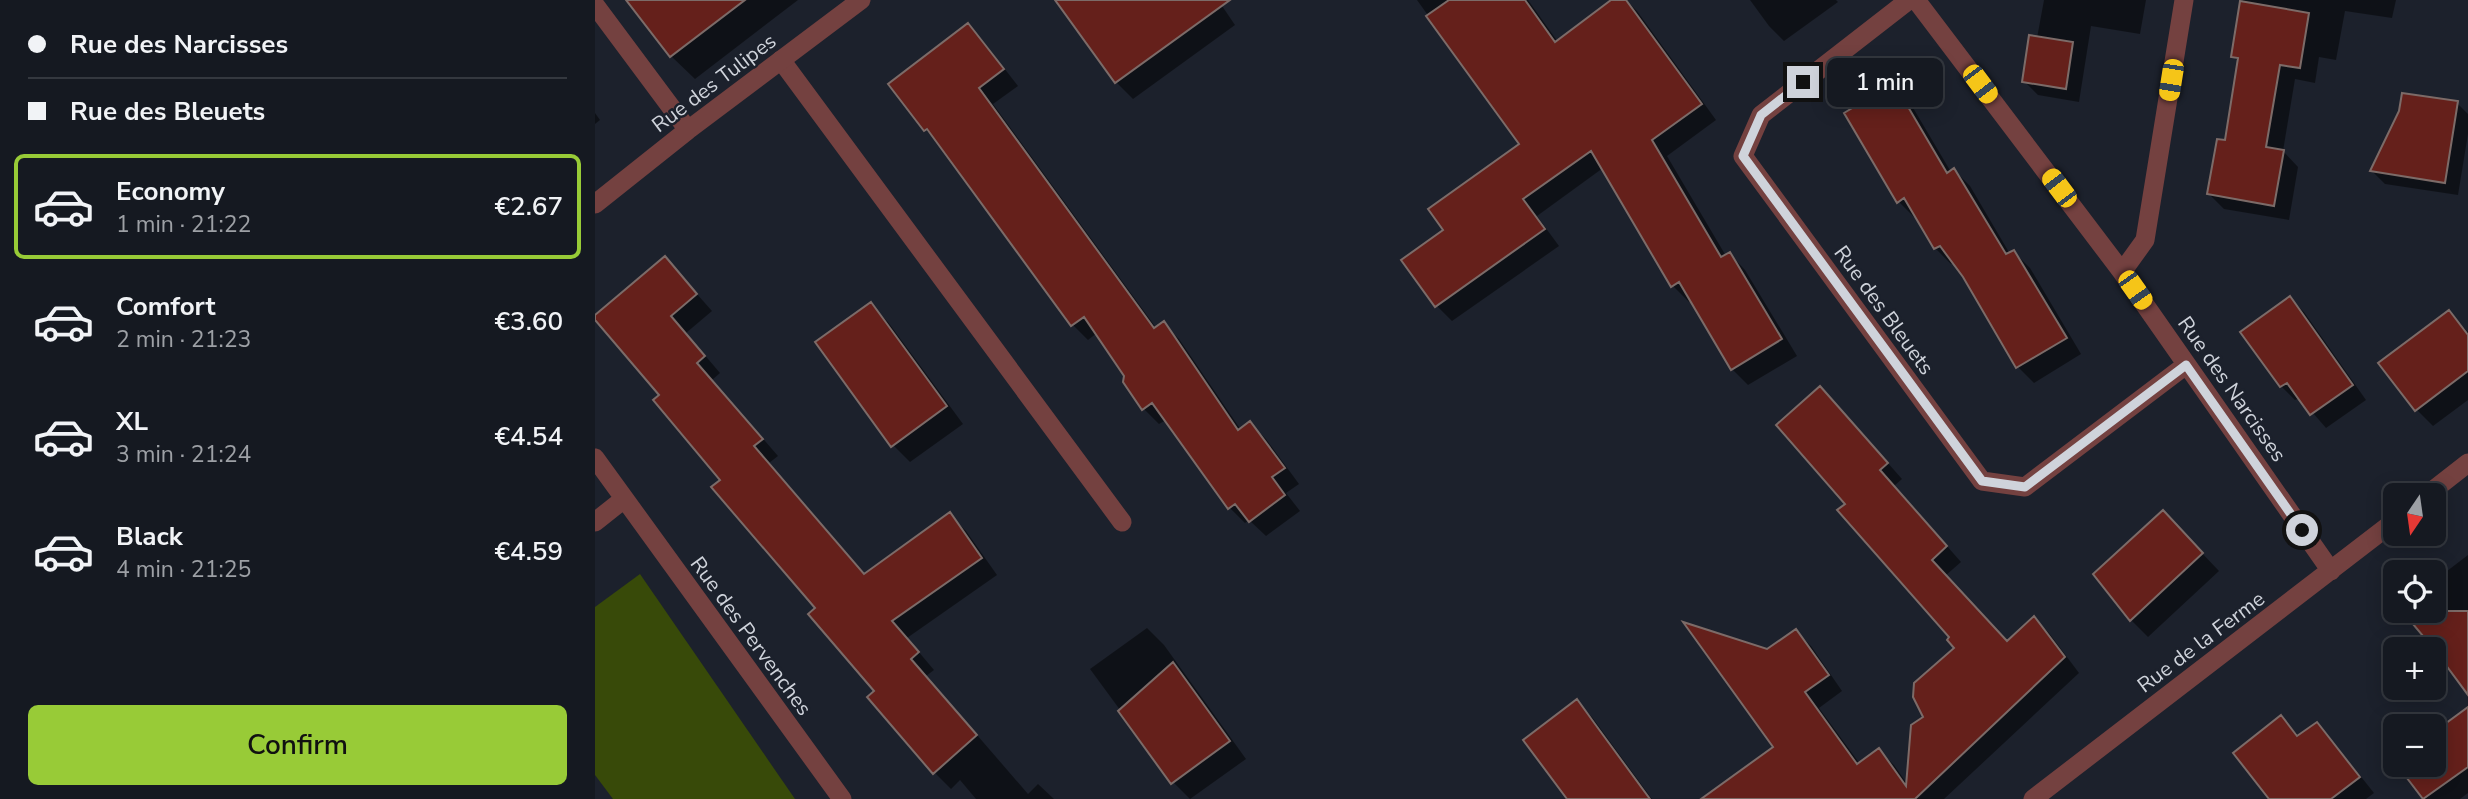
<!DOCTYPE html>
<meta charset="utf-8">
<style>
body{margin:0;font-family:"Nunito Sans",sans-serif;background:#1e222a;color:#f1f3f6;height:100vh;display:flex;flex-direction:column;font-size:26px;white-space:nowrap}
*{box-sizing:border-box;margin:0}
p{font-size:23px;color:#9da0a5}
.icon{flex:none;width:38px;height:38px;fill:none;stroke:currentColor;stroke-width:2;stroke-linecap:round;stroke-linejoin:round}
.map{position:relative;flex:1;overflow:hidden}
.drawer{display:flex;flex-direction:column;background:#151921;width:595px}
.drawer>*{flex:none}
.hud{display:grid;align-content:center;height:154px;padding:0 28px;background:#151921}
.needle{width:46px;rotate:193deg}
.fabs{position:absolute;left:1788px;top:483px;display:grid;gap:14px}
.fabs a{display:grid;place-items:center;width:63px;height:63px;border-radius:10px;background:#151921;box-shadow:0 4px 18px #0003,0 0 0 2px #34383f;font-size:35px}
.end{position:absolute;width:32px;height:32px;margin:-16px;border:9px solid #cfd3db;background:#111;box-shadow:0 0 0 4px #111}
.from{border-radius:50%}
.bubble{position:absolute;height:49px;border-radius:10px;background:#151921;box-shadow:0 4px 18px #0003,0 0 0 2px #34383f;font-size:23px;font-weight:600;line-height:49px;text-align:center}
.car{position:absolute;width:21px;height:42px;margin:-21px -10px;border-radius:9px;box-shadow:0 0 5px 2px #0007;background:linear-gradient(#f5c518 24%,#345 0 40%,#f5c518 0 76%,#345 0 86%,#f5c518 0)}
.hud b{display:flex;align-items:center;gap:24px;height:66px;font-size:26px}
.hud b+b{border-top:2px solid #34383f}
.hud i{width:18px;height:18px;background:#f1f3f6}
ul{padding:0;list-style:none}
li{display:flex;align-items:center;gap:21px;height:105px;margin:0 14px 10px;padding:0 14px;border:4px solid transparent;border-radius:10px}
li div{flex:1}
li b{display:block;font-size:26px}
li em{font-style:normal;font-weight:600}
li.selected{border-color:#98cb37}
li>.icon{width:63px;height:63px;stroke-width:1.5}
.primary-button{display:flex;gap:14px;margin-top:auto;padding:14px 28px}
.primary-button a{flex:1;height:80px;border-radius:10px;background:#98cb37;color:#111;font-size:28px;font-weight:600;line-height:80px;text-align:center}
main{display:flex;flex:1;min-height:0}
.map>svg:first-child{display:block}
</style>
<main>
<section class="drawer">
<div class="hud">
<b><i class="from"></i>Rue des Narcisses</b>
<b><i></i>Rue des Bleuets</b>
</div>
<ul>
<li class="selected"><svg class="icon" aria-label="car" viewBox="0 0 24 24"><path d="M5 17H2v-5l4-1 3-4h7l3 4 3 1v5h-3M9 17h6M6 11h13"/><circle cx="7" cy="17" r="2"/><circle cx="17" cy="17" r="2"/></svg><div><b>Economy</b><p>1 min · 21:22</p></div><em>€2.67</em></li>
<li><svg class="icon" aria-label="car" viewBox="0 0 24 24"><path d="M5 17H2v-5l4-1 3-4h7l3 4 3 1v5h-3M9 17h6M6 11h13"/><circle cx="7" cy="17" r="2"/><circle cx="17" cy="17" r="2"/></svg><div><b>Comfort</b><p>2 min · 21:23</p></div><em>€3.60</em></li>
<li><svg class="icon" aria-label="car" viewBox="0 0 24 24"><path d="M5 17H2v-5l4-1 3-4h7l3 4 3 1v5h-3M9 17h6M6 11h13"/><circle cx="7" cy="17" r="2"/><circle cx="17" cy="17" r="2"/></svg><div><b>XL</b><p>3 min · 21:24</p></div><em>€4.54</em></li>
<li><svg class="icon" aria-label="car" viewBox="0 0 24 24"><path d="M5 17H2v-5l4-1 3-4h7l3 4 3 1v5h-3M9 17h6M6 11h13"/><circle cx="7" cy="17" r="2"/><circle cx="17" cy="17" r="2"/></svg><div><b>Black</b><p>4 min · 21:25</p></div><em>€4.59</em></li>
</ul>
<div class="primary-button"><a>Confirm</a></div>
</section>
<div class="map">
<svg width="1873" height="799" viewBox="0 0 1873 799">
<rect width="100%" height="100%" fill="#1c212c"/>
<path fill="#384a09" d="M45 574 200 799H18L0 775V607Z"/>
<path fill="#0007" d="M34 0H203L100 79 76 56Z
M462 0H623L640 25 538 99 521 82Z
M822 0H933L963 42 1019 0H1031L1042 11 1121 120 1072 156 1131 256 1135 254 1150 270 1202 356 1153 385 1137 369 1096 300 1094 302 1078 286 1008 168 942 216 964 246 857 321 842 306 850 230 926 145Z
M1155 0H1241L1243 2 1189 41 1174 26Z
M1449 0H1551L1545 34 1496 26 1484 102 1443 95 1429 81 1442 38Z
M1648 0H1801L1797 18 1750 11 1741 60 1724 57 1720 83 1700 79 1688 151 1703 167 1694 220 1629 209 1614 194 1631 142 1644 63 1638 56Z
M372 25 388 41 423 86 398 104 562 329 569 324 584 339 646 430 655 423 671 439 704 484 691 493 705 511 671 536 654 520 650 523 635 508 571 420 564 424 549 409 530 382 531 376 502 333 493 340 478 325 346 145 330 129Z
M1299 85 1314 101 1356 172 1359 170 1375 186 1415 254 1419 252 1435 268 1486 354 1439 383 1423 367 1359 262 1356 264 1340 248 1321 216 1319 217 1303 201Z
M1862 103 1873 114V134L1863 195 1790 184 1777 171Z
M0 113 5 120 0 124Z
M70 258 117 311 91 333 125 373 117 380 183 456 174 463 270 575 355 515 371 531 402 575 312 638 339 670 331 676 433 794 443 784 459 799H381L365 780 356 789 340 773 127 480 67 395Z
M1695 298 1709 312 1771 400 1731 428 1705 398 1700 400 1686 386Z
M276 305 293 322 368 424 315 462 298 445Z
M1854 312 1873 332V400L1838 426 1821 409Z
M1240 403 1307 479 1299 486 1366 562 1350 576 1412 643 1439 618 1454 633 1484 673 1349 799H1109L1180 747 1173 651 1201 631 1216 646 1247 691 1224 708 1265 764 1284 750 1299 765 1313 785 1330 717 1361 648 1357 637 1252 504Z
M1585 530 1624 571 1553 637 1536 620Z
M1873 555V693L1809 611H1839V581Z
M552 628 569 645 651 759 595 799 578 782 495 669Z
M982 702 997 717 1057 799H974Z
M1873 709V793L1865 799H1830L1805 765H1839Z
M1686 717 1705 737 1721 724 1736 739 1779 793 1771 799H1676Z"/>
<path fill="#65201b" stroke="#7c6b68" stroke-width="2" d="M31 0H150L75 57Z
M460 0H635L520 83Z
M854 0H930L960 42 1016 0H1031L1107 104 1057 140 1126 257 1135 252 1187 339 1136 370 1084 282 1076 287 996 151 928 199 950 229 840 307 806 260 848 230 833 209 924 144 831 16Z
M1645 1 1714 13 1705 68 1685 65 1671 147 1689 150 1679 206 1612 194 1622 139 1630 140 1643 58 1636 57Z
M373 23 409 69 384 88 559 328 569 321 643 430 655 421 690 468 677 477 690 495 654 522 640 504 633 509 557 403 547 410 528 382 529 376 489 317 476 326 332 129 329 131 293 84Z
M1434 35 1478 42 1471 89 1427 82Z
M1299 83 1352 173 1359 168 1411 254 1419 250 1472 338 1421 368 1368 277 1345 246 1339 249 1309 198 1302 203 1249 113Z
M1807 93 1863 101 1850 183 1775 171 1804 111Z
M70 256 102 294 76 316 110 356 102 363 168 439 159 446 269 574 355 512 387 558 297 621 324 652 316 659 382 735 338 774 272 697 279 691 213 614 220 608 116 487 125 480 58 400 64 395 0 320V315Z
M1695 296 1758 385 1715 415 1692 383 1685 387 1645 332Z
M276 302 352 406 296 447 220 342Z
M1854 310 1873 335V371L1820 411 1783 363Z
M1225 386 1293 463 1285 470 1352 546 1337 560 1412 641 1439 616 1470 657 1320 799H1106L1178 747 1088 622 1172 649 1201 629 1234 675 1210 692 1262 764 1284 748 1311 786 1316 725 1328 717 1318 697 1319 683 1359 648 1352 640 1354 637 1242 510 1250 504 1181 425Z
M1568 510 1608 553 1535 621 1498 574Z
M1807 611H1873V695L1839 649Z
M578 662 635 741 576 784 523 711Z
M982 699 1000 724 1055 799H972L928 740Z
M1873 707V767L1828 799 1802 765H1839V732Z
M1686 715 1702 736 1722 722 1765 777 1736 799H1674L1638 753Z"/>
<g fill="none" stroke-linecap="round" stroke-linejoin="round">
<path stroke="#744140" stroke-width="19" d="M186 60 527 522"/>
<path stroke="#744140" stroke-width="19" d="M1314 0 1166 115 1148 156 1387 481 1430 487 1591 365
M1321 0 1527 272 1736 571
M0 5 93 130
M0 204 93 130 266 0
M1527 272 1550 240 1589 0
M0 458 247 799
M1832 495 1873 463
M0 522 29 499
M1438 799 1801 520"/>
</g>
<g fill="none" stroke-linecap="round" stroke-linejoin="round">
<path stroke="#cfd3db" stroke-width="9" d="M1208 82 1166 115 1148 156 1387 481 1430 487 1591 365 1707 530"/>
</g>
<g text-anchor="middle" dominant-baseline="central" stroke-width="5" stroke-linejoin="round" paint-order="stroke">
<g font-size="21" fill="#cfd3db" stroke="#1c212c">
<text transform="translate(119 83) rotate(-37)">Rue des Tulipes</text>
<text transform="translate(1289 310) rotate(54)">Rue des Bleuets</text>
<text transform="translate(1637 389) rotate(55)">Rue des Narcisses</text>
<text transform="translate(156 636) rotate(54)">Rue des Pervenches</text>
<text transform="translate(1606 642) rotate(-37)">Rue de la Ferme</text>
</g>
</g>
</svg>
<div class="fabs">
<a><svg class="needle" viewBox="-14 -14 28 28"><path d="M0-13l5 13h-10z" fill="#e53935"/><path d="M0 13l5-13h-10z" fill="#9da0a5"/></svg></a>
<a><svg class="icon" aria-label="locate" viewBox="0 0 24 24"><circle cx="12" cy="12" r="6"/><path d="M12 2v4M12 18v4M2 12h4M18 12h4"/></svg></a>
<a>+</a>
<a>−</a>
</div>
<i class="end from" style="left:1707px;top:530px"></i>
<i class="end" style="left:1208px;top:82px"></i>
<div class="bubble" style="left:1232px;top:58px;width:116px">1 min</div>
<i class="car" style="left:1576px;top:80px;rotate:189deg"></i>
<i class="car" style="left:1385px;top:84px;rotate:143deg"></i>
<i class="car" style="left:1464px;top:188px;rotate:323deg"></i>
<i class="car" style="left:1540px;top:290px;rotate:145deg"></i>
</div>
</main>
